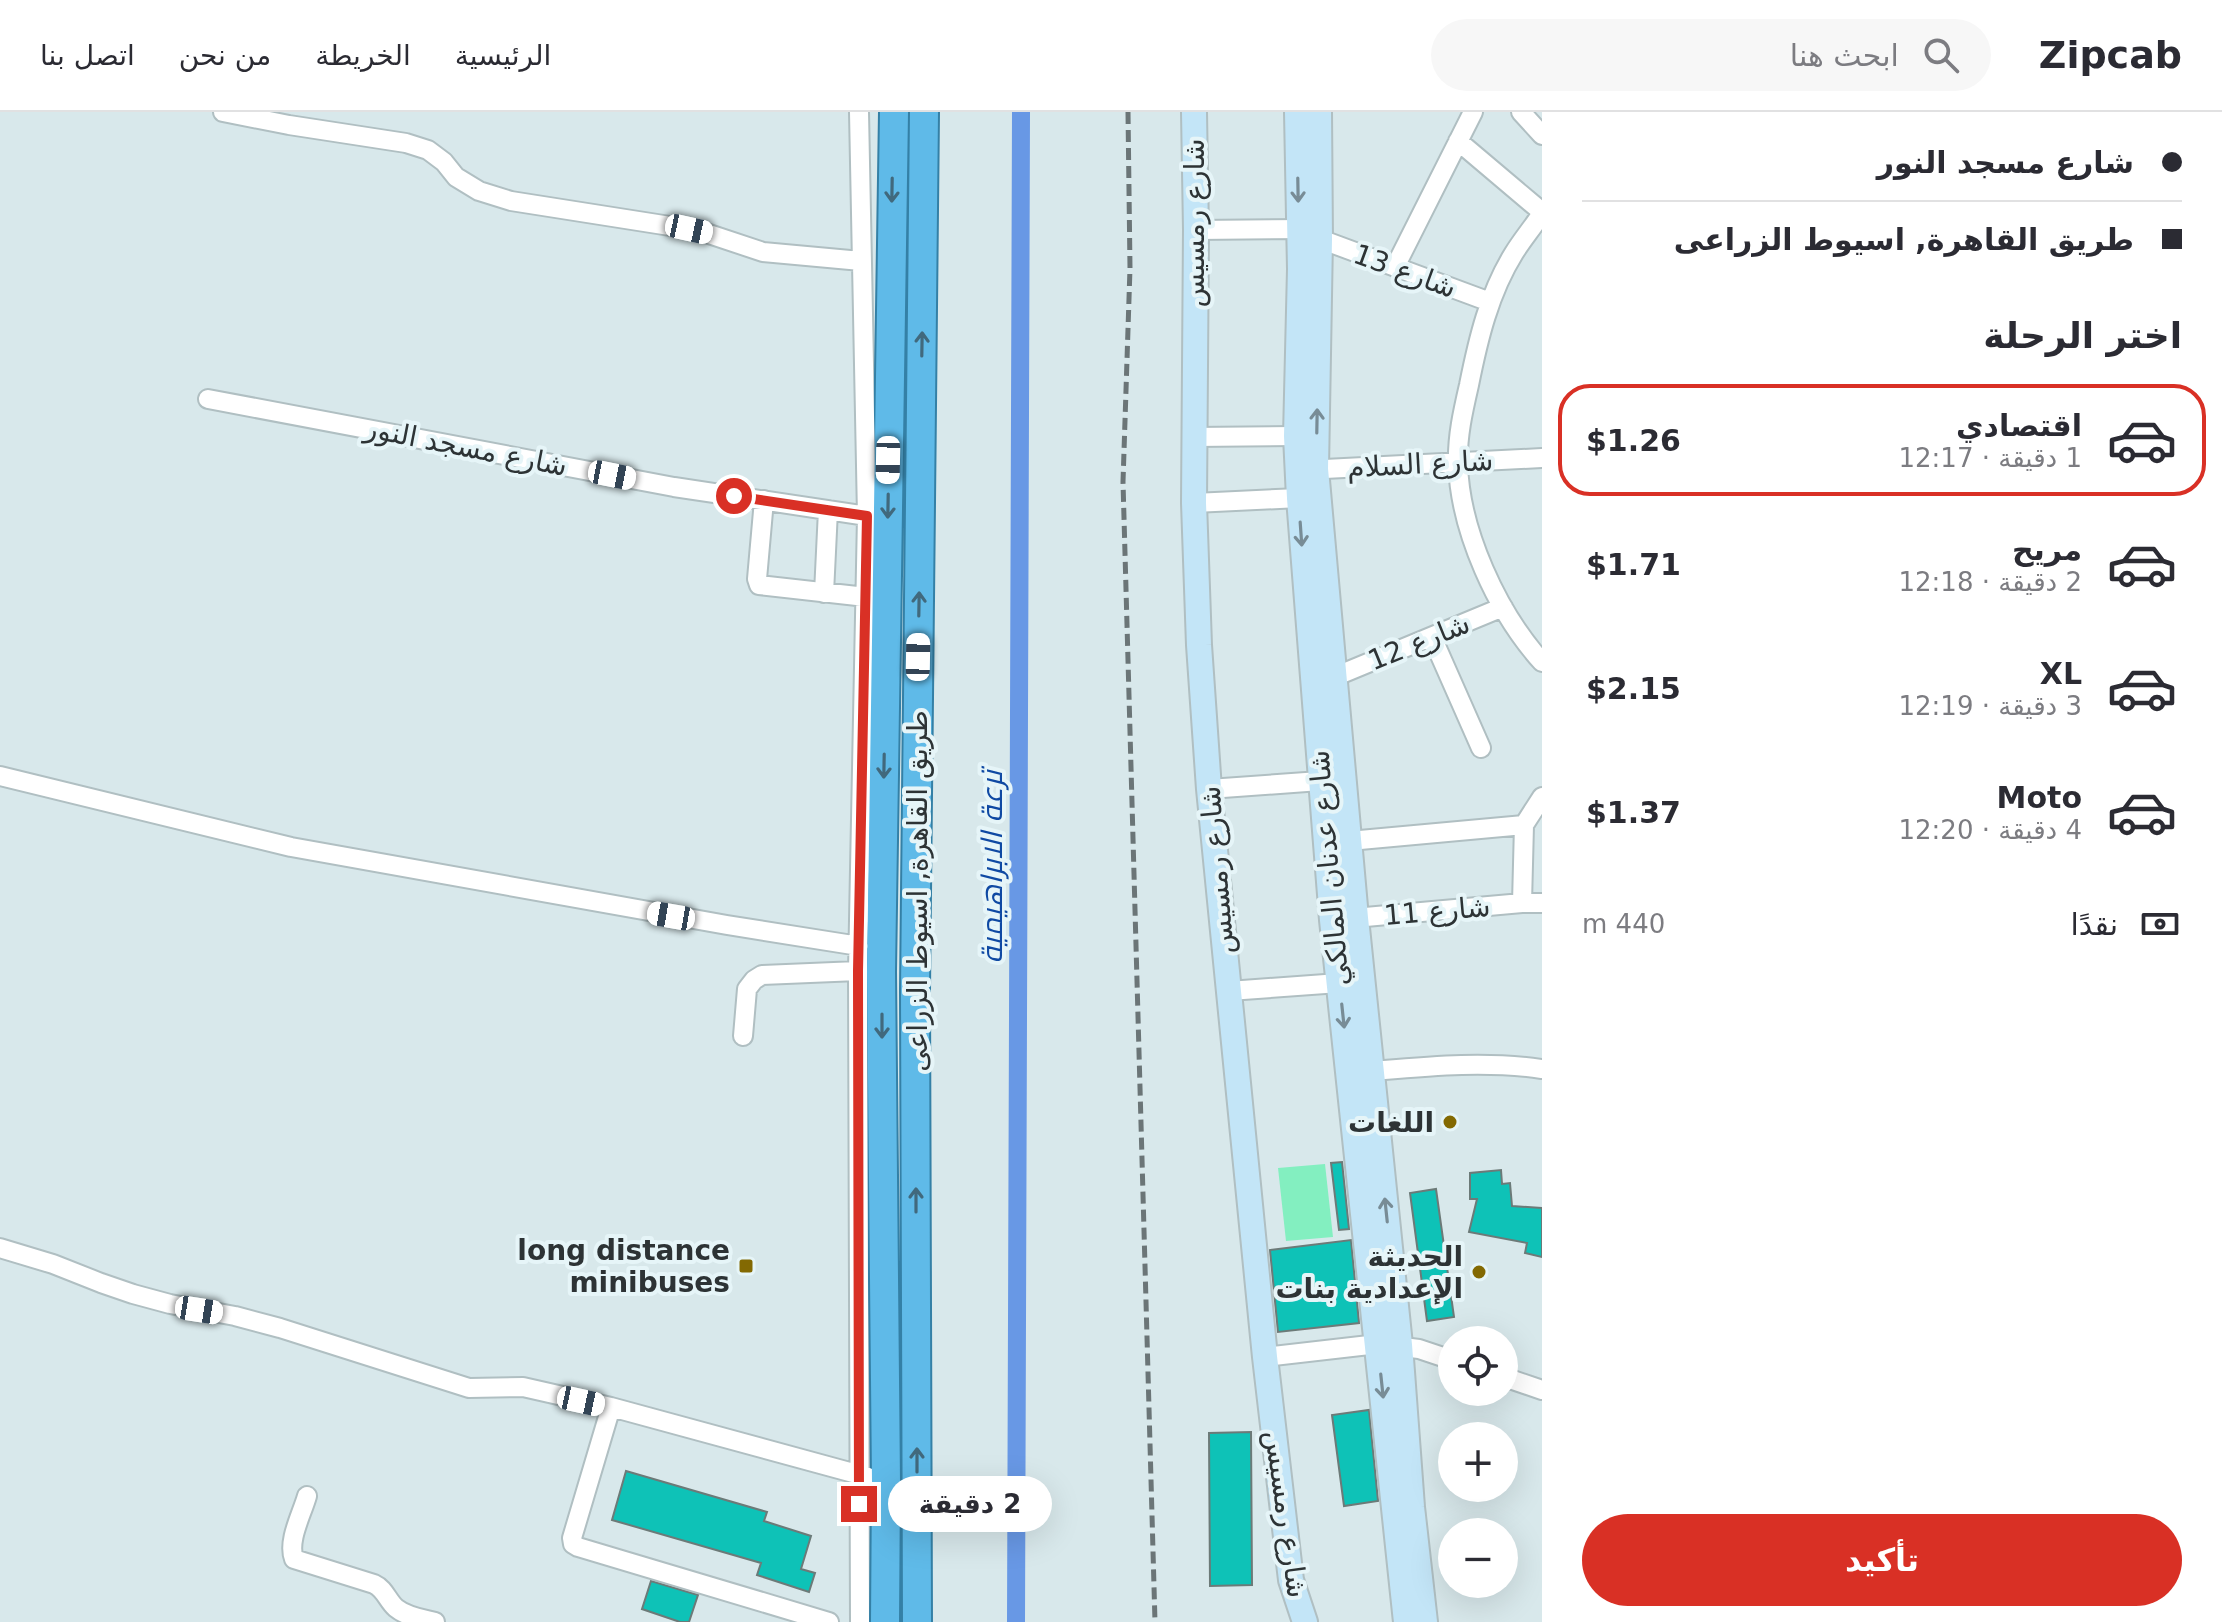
<!DOCTYPE html>
<html lang="ar">
<meta charset="utf-8">
<style>
body{margin:0;font-family:"DejaVu Sans",Cairo,sans-serif;background:#f7f7f7;color:#2b2b33;direction:rtl;height:100vh;display:flex;flex-direction:column;font-size:30px;white-space:nowrap}
*{box-sizing:border-box;margin:0}
p{font-size:26px;color:#7c7c81}
.icon{flex:none;width:44px;height:44px;fill:none;stroke:currentColor;stroke-width:2;stroke-linecap:round;stroke-linejoin:round}
.map{position:relative;flex:1;overflow:hidden;direction:ltr}
.panel{display:flex;flex-direction:column;background:#fff;width:680px}
.panel>*{flex:none}
.top-card{display:grid;align-content:center;height:176px;padding:0 40px;background:#fff}
.buttons{position:absolute;left:1438px;top:1214px;display:grid;gap:16px}
.buttons a{display:grid;place-items:center;width:80px;height:80px;border-radius:50%;background:#fff;box-shadow:0 8px 32px #0002;font-size:40px}
.end{position:absolute;width:36px;height:36px;margin:-18px;border:10px solid #d93025;background:#fff;box-shadow:0 0 0 4px #fff}
.from{border-radius:50%}
.bubble{position:absolute;height:56px;border-radius:28px;background:#fff;box-shadow:0 8px 32px #0002;font-size:26px;font-weight:700;line-height:56px;text-align:center;direction:rtl}
.car{position:absolute;width:24px;height:48px;margin:-24px -12px;border-radius:10px;box-shadow:0 0 6px 2px #0007;background:linear-gradient(#fff 24%,#345 0 40%,#fff 0 76%,#345 0 86%,#fff 0)}
.top-card b{display:flex;align-items:center;gap:28px;height:76px;font-size:30px}
.top-card b+b{border-top:2px solid #e1e1e2}
.top-card i{width:20px;height:20px;background:#2b2b33}
ul{padding:0;list-style:none}
li{display:flex;align-items:center;gap:24px;height:112px;margin:0 16px 12px;padding:0 24px;border:4px solid transparent;border-radius:32px}
li div{flex:1}
li b{display:block;font-size:30px}
li em{font-style:normal;font-weight:700}
li.current{border-color:#d93025}
li>.icon{width:72px;height:72px;stroke-width:1.5}
h2{padding:0 40px;font-size:36px;line-height:96px}
.pay{display:flex;align-items:center;gap:20px;height:88px;padding:0 40px;font-size:30px}
.pay p{margin-inline-start:auto}
.action{display:flex;gap:16px;margin-top:auto;padding:16px 40px}
.action a{flex:1;height:92px;border-radius:48px;background:#d93025;color:#fff;font-size:32px;font-weight:700;line-height:92px;text-align:center}
header{display:flex;align-items:center;gap:48px;box-sizing:border-box;height:112px;padding:0 40px;background:#fff;border-bottom:2px solid #e1e1e2}
header strong{font-size:38px}
nav{display:flex;gap:44px;margin-inline-start:auto;font-size:28px}
.search{width:560px;height:72px;background:#f7f7f7;display:flex;align-items:center;gap:20px;box-sizing:border-box;padding:0 28px;border-radius:44px;color:#7c7c81;font-size:30px}
main{display:flex;flex:1;min-height:0}
.map>svg:first-child{display:block}
</style>
<header>
<strong>Zipcab</strong>
<div class="search"><svg class="icon" aria-label="search" viewBox="0 0 24 24"><circle cx="10" cy="10" r="6"/><path d="M15 15l6 6"/></svg>ابحث هنا</div>
<nav><a>الرئيسية</a><a>الخريطة</a><a>من نحن</a><a>اتصل بنا</a></nav>
</header>
<main>
<section class="panel">
<div class="top-card">
<b><i class="from"></i>شارع مسجد النور</b>
<b><i></i>طريق القاهرة, اسيوط الزراعى</b>
</div>
<h2>اختر الرحلة</h2>
<ul>
<li class="current"><svg class="icon" aria-label="car" viewBox="0 0 24 24"><path d="M5 17H2v-5l4-1 3-4h7l3 4 3 1v5h-3M9 17h6M6 11h13"/><circle cx="7" cy="17" r="2"/><circle cx="17" cy="17" r="2"/></svg><div><b>اقتصادي</b><p>1 دقيقة · 12:17</p></div><em>$1.26</em></li>
<li><svg class="icon" aria-label="car" viewBox="0 0 24 24"><path d="M5 17H2v-5l4-1 3-4h7l3 4 3 1v5h-3M9 17h6M6 11h13"/><circle cx="7" cy="17" r="2"/><circle cx="17" cy="17" r="2"/></svg><div><b>مريح</b><p>2 دقيقة · 12:18</p></div><em>$1.71</em></li>
<li><svg class="icon" aria-label="car" viewBox="0 0 24 24"><path d="M5 17H2v-5l4-1 3-4h7l3 4 3 1v5h-3M9 17h6M6 11h13"/><circle cx="7" cy="17" r="2"/><circle cx="17" cy="17" r="2"/></svg><div><b>XL</b><p>3 دقيقة · 12:19</p></div><em>$2.15</em></li>
<li><svg class="icon" aria-label="car" viewBox="0 0 24 24"><path d="M5 17H2v-5l4-1 3-4h7l3 4 3 1v5h-3M9 17h6M6 11h13"/><circle cx="7" cy="17" r="2"/><circle cx="17" cy="17" r="2"/></svg><div><b>Moto</b><p>4 دقيقة · 12:20</p></div><em>$1.37</em></li>
</ul>
<div class="pay"><svg class="icon" aria-label="cash" viewBox="0 0 24 24"><path d="M3 7h18v10H3z"/><circle cx="12" cy="12" r="2"/></svg>نقدًا<p>440 m</p></div>
<div class="action"><a>تأكيد</a></div>
</section>
<div class="map">
<svg width="1542" height="1510" viewBox="0 0 1542 1510">
<rect width="100%" height="100%" fill="#d8e8eb"/>
<path fill="#83efc0" d="M1325 1052 1333 1125 1286 1129 1278 1056Z"/>
<g fill="none" stroke-linecap="round" stroke-linejoin="round">
<path stroke="#6898e5" stroke-width="18" d="M1016 1510 1021 0"/>
</g>
<path fill="#0ec2b7" stroke="#6c7a78" stroke-width="2" d="M1342 1050 1349 1117 1339 1118 1331 1051Z
M1501 1058 1502 1072 1510 1071 1512 1094 1542 1096V1145L1525 1141 1527 1131 1469 1120 1477 1087H1470V1061Z
M1436 1077 1454 1205 1427 1209 1410 1081Z
M1351 1128 1359 1211 1278 1220 1270 1138Z
M1369 1298 1378 1389 1344 1394 1332 1303Z
M1251 1320 1252 1473 1210 1474 1209 1321Z
M626 1359 767 1400 764 1409 811 1424 801 1457 815 1461 809 1480 757 1463 761 1451 612 1408Z
M651 1469 698 1483 689 1510H680L642 1497Z"/>
<g fill="none" stroke-linecap="round" stroke-linejoin="round">
<defs>
<path id="minor" d="M223 0 289 13 406 31 428 38 444 50 456 65 479 79 511 89 689 117 709 122 763 140 861 149
M859 0 867 404 858 859 860 1510
M1521 0 1542 23
M1458 29 1542 100
M1542 101C1533 115 1522 128 1514 141 1489 181 1478 228 1469 273 1463 299 1457 325 1458 352 1460 419 1497 500 1542 550
M1196 118 1310 117
M1320 127 1490 190
M1395 155 1473 0
M208 287 674 375 867 404
M1193 325 1296 324
M1305 358 1542 346
M764 388 757 467 759 473 866 485
M1194 391 1299 386
M824 481 828 398
M1432 525 1481 636
M1334 565 1503 495
M0 664 291 735 727 813 859 834
M1209 677 1320 669
M1349 729 1524 713
M1522 791 1524 713 1542 685
M1343 807 1522 791H1542
M1229 879 1339 871
M743 924 747 877 754 868 762 863 858 859
M1360 960C1421 955 1481 948 1542 957
M0 1136 53 1152 101 1171 133 1182 170 1192 235 1204 280 1216 469 1276 523 1275 611 1295 868 1365
M1265 1245 1378 1232 1419 1237 1452 1248
M1504 1265 1542 1278
M611 1295 572 1426 573 1432 578 1435 829 1510
M307 1384C302 1402 287 1429 294 1447L374 1472C385 1477 387 1488 396 1496 407 1505 423 1507 435 1510"/>
<path id="secondary" d="M1194 0 1196 118 1194 391 1199 533 1209 677 1265 1245 1291 1468 1305 1510
M1297 0 1300 157 1296 324 1299 386 1332 808 1406 1510
M1319 0 1320 127 1316 357 1356 806 1400 1233 1412 1395 1425 1510"/>
<path id="trunk" d="M885 1510 886 1370 881 860 894 0
M917 1510 915 878 924 0"/>
</defs>
<use href="#minor" stroke="#b0bfc2" stroke-width="22"/>
<use href="#secondary" stroke="#b0bfc2" stroke-width="28"/>
<use href="#trunk" stroke="#3480a6" stroke-width="32"/>
<use href="#minor" stroke="#fff" stroke-width="18"/>
<use href="#secondary" stroke="#c3e5f7" stroke-width="24"/>
<use href="#trunk" stroke="#5fbae8" stroke-width="28"/>
<path stroke="#6b7577" stroke-width="5" stroke-dasharray="12 6" stroke-linecap="butt" d="M1128 0 1130 156 1123 370 1155 1510"/>
</g>
<defs><path id="oneway-shaft" d="M-6 0H5M1.5-3L5.5 0L1.5 3" fill="none" stroke-width="1.6" stroke-linecap="round" stroke-linejoin="round" transform="scale(2)"/></defs>
<g stroke="#41697d">
<use href="#oneway-shaft" transform="translate(892 78) rotate(91)"/>
<use href="#oneway-shaft" transform="translate(922 232) rotate(-89)"/>
<use href="#oneway-shaft" transform="translate(888 394) rotate(91)"/>
<use href="#oneway-shaft" transform="translate(919 492) rotate(-89)"/>
<use href="#oneway-shaft" transform="translate(884 654) rotate(91)"/>
<use href="#oneway-shaft" transform="translate(882 914) rotate(90)"/>
<use href="#oneway-shaft" transform="translate(916 1088) rotate(-90)"/>
<use href="#oneway-shaft" transform="translate(917 1348) rotate(-90)"/>
</g>
<g stroke="#788c96">
<use href="#oneway-shaft" transform="translate(1298 78) rotate(89)"/>
<use href="#oneway-shaft" transform="translate(1317 309) rotate(-89)"/>
<use href="#oneway-shaft" transform="translate(1301 422) rotate(86)"/>
<use href="#oneway-shaft" transform="translate(1343 904) rotate(84)"/>
<use href="#oneway-shaft" transform="translate(1386 1098) rotate(-96)"/>
<use href="#oneway-shaft" transform="translate(1382 1274) rotate(84)"/>
</g>
<g fill="none" stroke-linecap="round" stroke-linejoin="round">
<path stroke="#d93025" stroke-width="10" d="M734 384 867 404 858 859 859 1392"/>
</g>
<g fill="#836902" stroke="#e6f5f8" stroke-width="3">
<circle cx="1450" cy="1010" r="8"/>
<rect x="738" y="1146" width="16" height="16" rx="4"/>
<circle cx="1479" cy="1160" r="8"/>
</g>
<g text-anchor="middle" dominant-baseline="central" stroke-width="8" stroke-linejoin="round" paint-order="stroke">
<g font-size="28" fill="#2d3335" stroke="#e6f5f8">
<text transform="translate(1194 111) rotate(-90)">شارع رمسيس</text>
<text transform="translate(1405 159) rotate(20)">شارع 13</text>
<text transform="translate(466 335) rotate(11)">شارع مسجد النور</text>
<text transform="translate(1420 352) rotate(-3)">شارع السلام</text>
<text transform="translate(1419 530) rotate(-22)">شارع 12</text>
<text transform="translate(1329 756) rotate(-95)">شارع عدنان المالكي</text>
<text transform="translate(1217 758) rotate(-95)">شارع رمسيس</text>
<text transform="translate(917 779) rotate(-90)">طريق القاهرة, اسيوط الزراعى</text>
<text transform="translate(1437 799) rotate(-5)">شارع 11</text>
<text transform="translate(1286 1402) rotate(82)">شارع رمسيس</text>
</g>
<g font-size="28" font-weight="bold" fill="#2d3335" stroke="#e6f5f8" text-anchor="end">
<text x="1434" y="1010">اللغات</text>
<text x="730" y="1138">long distance<tspan x="730" dy="32">minibuses</tspan></text>
<text x="1463" y="1144">الحديثة<tspan x="1463" dy="32">الإعدادية بنات</tspan></text>
</g>
<g font-size="30" font-style="italic" fill="#0f49a3" stroke="#e6f5f8">
<text transform="translate(991 755) rotate(-90)">ترعة الابراهيمية</text>
</g>
</g>
</svg>
<div class="buttons">
<a><svg class="icon" aria-label="locate" viewBox="0 0 24 24"><circle cx="12" cy="12" r="6"/><path d="M12 2v4M12 18v4M2 12h4M18 12h4"/></svg></a>
<a>+</a>
<a>−</a>
</div>
<i class="end from" style="left:734px;top:384px"></i>
<i class="end" style="left:859px;top:1392px"></i>
<div class="bubble" style="left:888px;top:1364px;width:164px">2 دقيقة</div>
<i class="car" style="left:689px;top:117px;rotate:102deg"></i>
<i class="car" style="left:888px;top:348px;rotate:181deg"></i>
<i class="car" style="left:612px;top:363px;rotate:101deg"></i>
<i class="car" style="left:918px;top:545px;rotate:1deg"></i>
<i class="car" style="left:671px;top:804px;rotate:280deg"></i>
<i class="car" style="left:199px;top:1198px;rotate:99deg"></i>
<i class="car" style="left:581px;top:1289px;rotate:102deg"></i>
</div>
</main>
